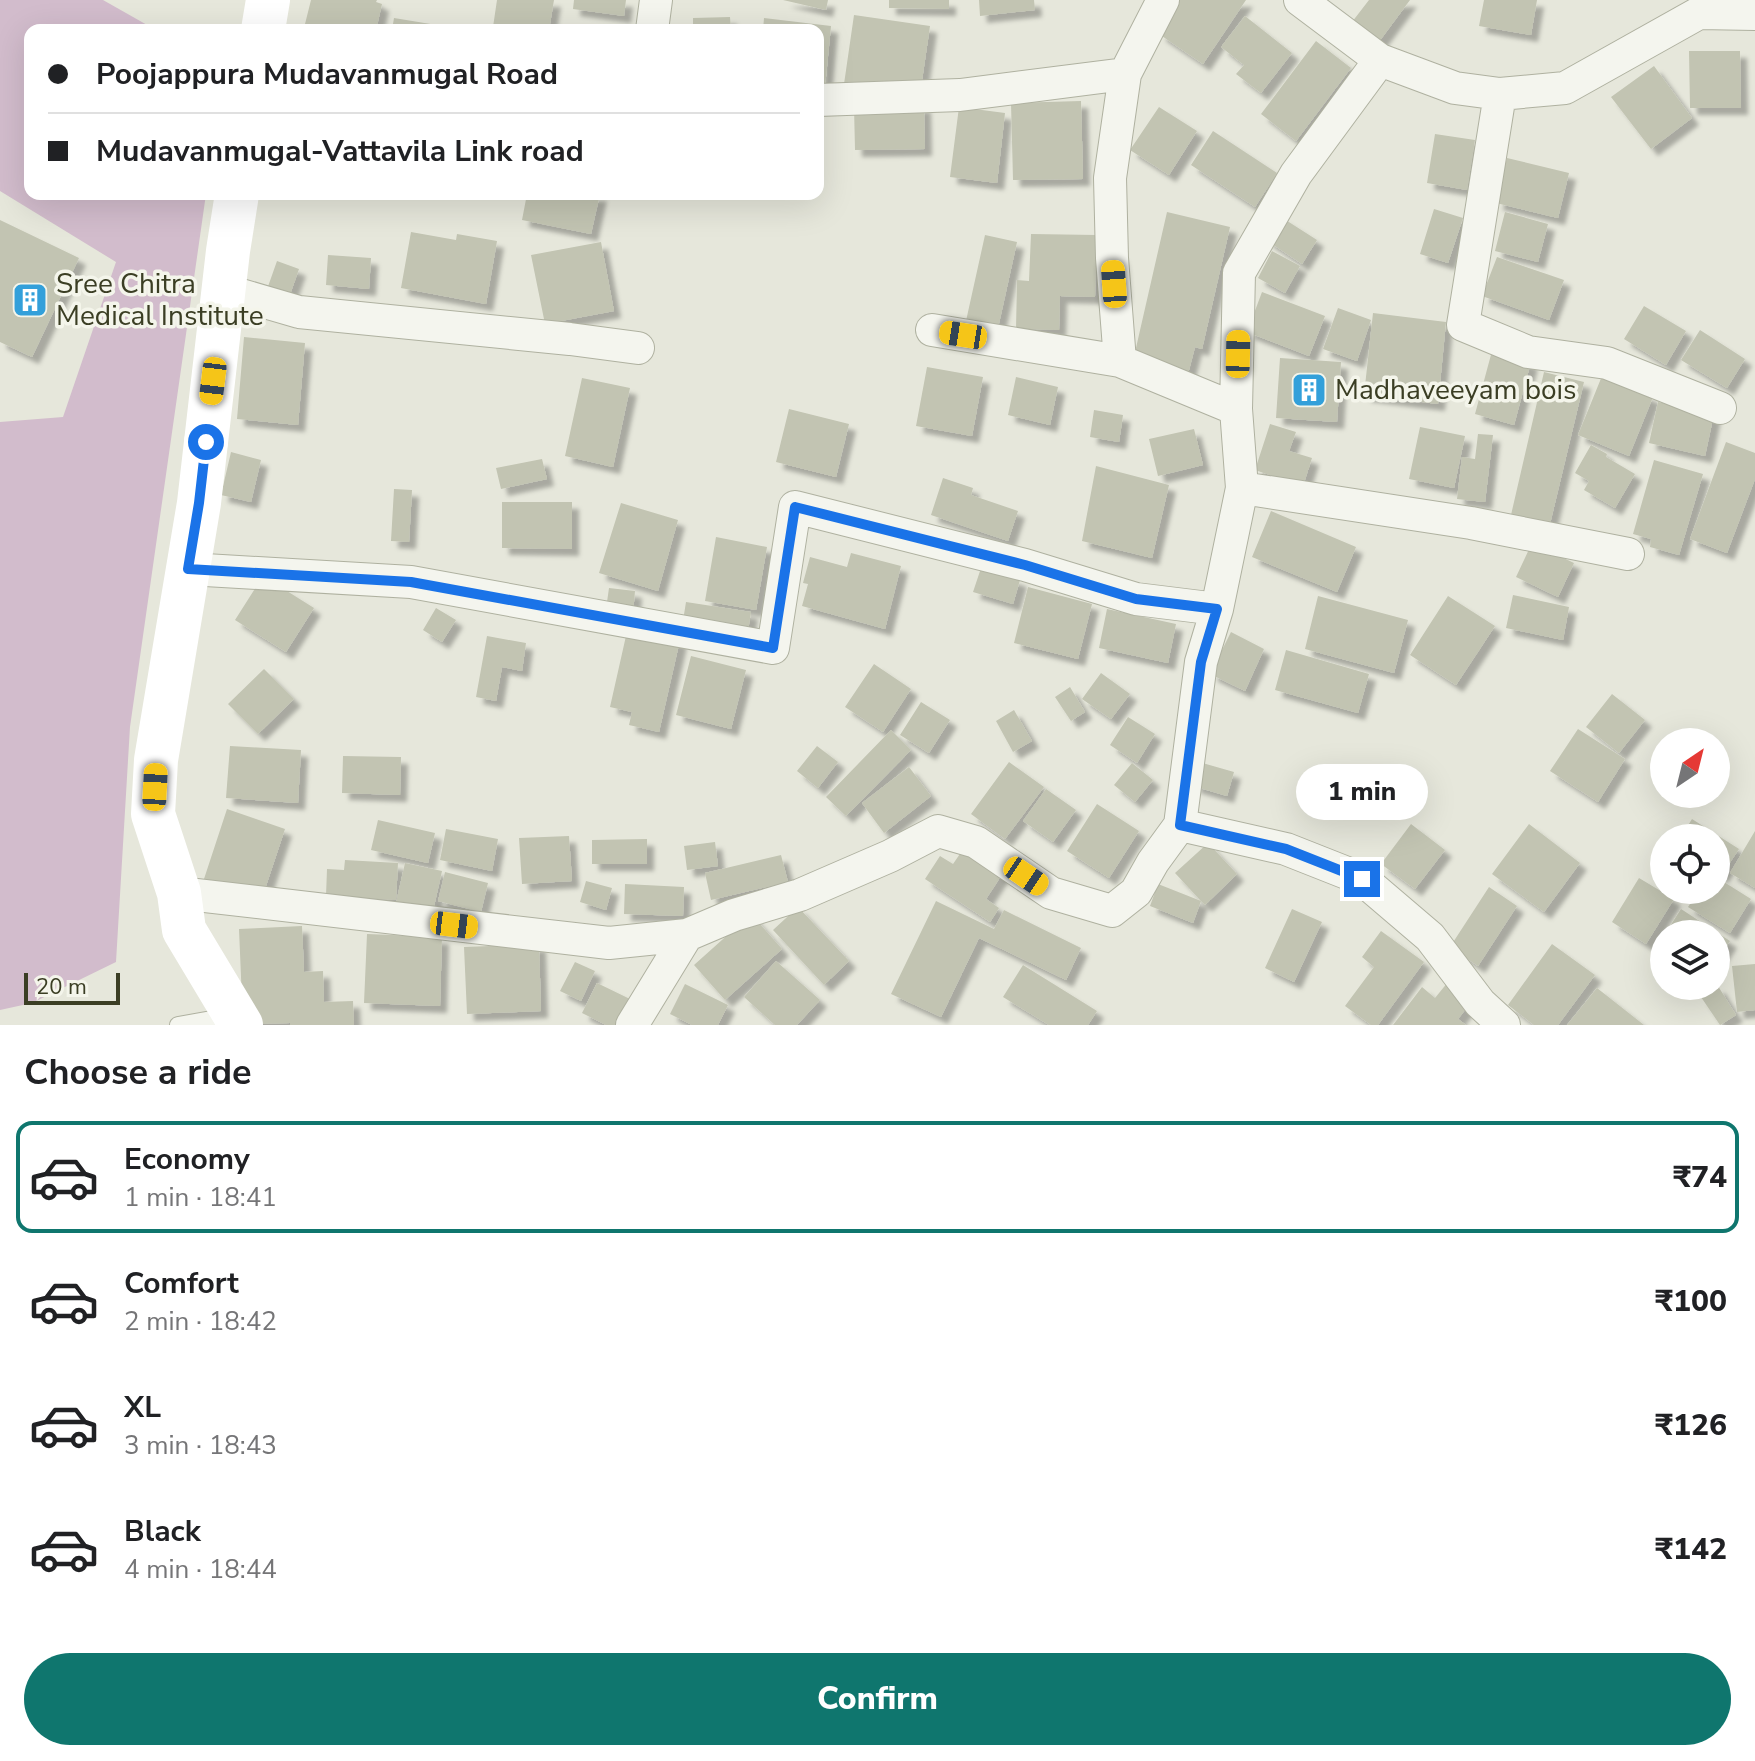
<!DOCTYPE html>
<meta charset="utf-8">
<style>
body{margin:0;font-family:"Nunito Sans",sans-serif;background:#f6f6f6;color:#202124;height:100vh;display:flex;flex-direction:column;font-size:30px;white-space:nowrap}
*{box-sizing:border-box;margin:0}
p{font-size:26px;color:#757577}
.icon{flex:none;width:44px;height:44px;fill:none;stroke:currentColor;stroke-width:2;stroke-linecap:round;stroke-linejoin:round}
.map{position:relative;height:1025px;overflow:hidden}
.side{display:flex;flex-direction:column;background:#fff;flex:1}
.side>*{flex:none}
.banner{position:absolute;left:24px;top:24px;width:800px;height:176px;border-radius:16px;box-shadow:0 8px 32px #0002;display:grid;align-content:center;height:176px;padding:0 24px;background:#fff}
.needle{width:52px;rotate:35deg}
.tools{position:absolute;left:1650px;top:728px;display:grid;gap:16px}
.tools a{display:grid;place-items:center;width:80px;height:80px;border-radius:50%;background:#fff;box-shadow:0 8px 32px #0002;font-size:40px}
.scale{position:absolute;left:24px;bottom:20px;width:96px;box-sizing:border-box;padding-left:8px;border:4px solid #3b3e24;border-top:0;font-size:22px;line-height:28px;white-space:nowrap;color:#3b3e24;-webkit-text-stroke:6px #f4f5eb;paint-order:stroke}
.end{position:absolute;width:36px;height:36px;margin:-18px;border:10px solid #1a73e8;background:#fff;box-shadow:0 0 0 4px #fff}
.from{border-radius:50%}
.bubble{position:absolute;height:56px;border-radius:28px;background:#fff;box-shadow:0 8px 32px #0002;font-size:26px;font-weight:800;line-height:56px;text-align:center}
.car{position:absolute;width:24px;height:48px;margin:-24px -12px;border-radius:10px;box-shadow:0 0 6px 2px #0007;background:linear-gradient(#f5c518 24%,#345 0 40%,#f5c518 0 76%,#345 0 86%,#f5c518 0)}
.banner b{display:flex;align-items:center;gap:28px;height:76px;font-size:30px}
.banner b+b{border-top:2px solid #e0e0e0}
.banner i{width:20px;height:20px;background:#202124}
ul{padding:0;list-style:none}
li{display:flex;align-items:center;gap:24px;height:112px;margin:0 16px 12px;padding:0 8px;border:4px solid transparent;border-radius:16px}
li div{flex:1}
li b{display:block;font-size:30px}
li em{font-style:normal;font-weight:800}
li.current{border-color:#0f766e}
li>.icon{width:72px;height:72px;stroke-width:1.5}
h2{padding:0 24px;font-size:36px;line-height:96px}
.primary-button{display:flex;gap:16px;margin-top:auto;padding:16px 24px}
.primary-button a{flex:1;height:92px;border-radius:48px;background:#0f766e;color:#fff;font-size:32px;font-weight:800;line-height:92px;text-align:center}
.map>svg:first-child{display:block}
</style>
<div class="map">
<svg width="1755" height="1025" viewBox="0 0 1755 1025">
<defs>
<filter id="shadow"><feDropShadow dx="7" dy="7" stdDeviation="2" flood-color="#0004"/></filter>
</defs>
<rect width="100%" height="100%" fill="#e6e7db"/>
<path fill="#d2bccc" d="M0 0H103L156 30H30V194H206L130 727 116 962 32 1003 0 1010V422L63 417 116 262 0 191Z"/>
<path fill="#c2c4b2" filter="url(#shadow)" d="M311 0H377L376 2 382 4 376 30H311L304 28Z
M497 0H554L549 30H512L493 27Z
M574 0H626L624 16 573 9Z
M783 0H828L826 10Z
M889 0H949V9L889 8Z
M979 0H1034L1035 10 980 16Z
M1173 0H1246L1203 64 1159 34Z
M1369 0H1410L1378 43 1352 22Z
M1484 0H1537L1531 35 1479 26Z
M854 15 930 26 920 94 844 84Z
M1245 16 1292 53 1261 93 1236 74 1244 65 1221 47Z
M730 17 731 30H693V18Z
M394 18 455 28V30H392Z
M764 18 831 26 825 87 818 86V30H763Z
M1316 41 1351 68 1296 141 1261 114Z
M1689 51H1740L1741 108H1690Z
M1654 66 1692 118 1651 149 1611 97Z
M1081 101 1083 179 1013 180 1011 103Z
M924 105 925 149 855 150 854 107Z
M959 107 1005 113 997 183 950 177Z
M1159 107 1197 131 1169 175 1130 150Z
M1213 131 1277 173 1255 207 1191 165Z
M1435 134 1475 140 1467 190 1427 183Z
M1507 158 1569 173 1558 218 1496 203Z
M527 194H600L591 234 522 220Z
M1434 209 1463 218 1448 263 1420 254Z
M1167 212 1230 227 1202 349 1195 347 1188 374 1133 361Z
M1505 212 1548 224 1538 262 1495 251Z
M1281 217 1317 240 1302 264 1266 240Z
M0 220 79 258 32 357 0 342Z
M411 232 456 240 457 234 497 241 486 304 401 288Z
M1031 234 1097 235 1095 297 1060 296 1059 330 1016 329 1017 280 1029 281Z
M985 235 1017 242 998 328 966 321Z
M601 242 614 311 545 324 531 255Z
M1272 251 1300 266 1285 293 1258 278Z
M328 255 371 258 369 289 326 285Z
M1497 257 1564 280 1549 320 1482 296Z
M277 261 299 269 287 303 265 295Z
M1262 292 1325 316 1309 356 1247 332Z
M1644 306 1686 331 1666 365 1624 339Z
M1338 308 1371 320 1357 361 1323 349Z
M1373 313 1446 322 1438 404 1364 395Z
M1700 330 1745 359 1727 388 1681 360Z
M244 337 305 343 298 425 237 419Z
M1492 351 1531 362 1514 425 1475 414Z
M1280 358 1341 362 1337 422 1276 418Z
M927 367 983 377 972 436 916 426Z
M1544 372 1584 382 1550 524 1511 515Z
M1602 376 1653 397 1629 456 1578 435Z
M1016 377 1058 387 1050 425 1008 415Z
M582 378 630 388 613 467 565 456Z
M1658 402 1714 414 1705 456 1649 443Z
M789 409 849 424 836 477 776 462Z
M1094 410 1123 415 1119 442 1090 437Z
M1270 424 1296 432 1289 451 1312 458 1303 486 1255 470Z
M1420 427 1465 436 1454 488 1409 479Z
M1194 429 1203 465 1158 476 1149 439Z
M1478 434 1493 435 1485 502 1457 499 1462 457 1475 459Z
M1726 442 1755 453V479L1727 553 1690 539Z
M1591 445 1607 454 1606 457 1635 474 1615 508 1584 490 1589 481 1575 473Z
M231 452 261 460 251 502 221 495Z
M542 459 547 479 501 489 496 468Z
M1654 460 1703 474 1679 555 1650 547 1651 539 1633 534Z
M1096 466 1169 485 1152 558 1082 541Z
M943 478 973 488 971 495 1018 511 1008 541 931 515Z
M394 489 412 490 409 542 391 541Z
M502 502H572V549L502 548Z
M621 503 678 520 658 591 599 573Z
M1271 511 1356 547 1337 592 1252 557Z
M716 537 767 547 756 610 705 601Z
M1532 543 1574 563 1558 597 1516 577Z
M851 553 901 566 885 629 802 606 808 584 803 583 810 557 847 567Z
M981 568 1020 580 1013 604 973 592Z
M263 576 314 608 286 652 235 620Z
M1028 587 1092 604 1078 659 1014 643Z
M609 588 635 591 633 613 606 609Z
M1513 595 1569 607 1563 640 1506 628Z
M1318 596 1408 620 1394 673 1305 649Z
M1448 596 1495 626 1456 685 1410 655Z
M686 602 751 612 747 637 682 627Z
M436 608 456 620 442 642 423 630Z
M1107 609 1176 624 1168 663 1099 648Z
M628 627 680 640 659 732 629 725 632 712 610 707Z
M1231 632 1264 649 1245 691 1210 674Z
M487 636 526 643 522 671 502 667 496 701 476 697Z
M1286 650 1369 674 1358 713 1275 690Z
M691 656 746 670 731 729 676 715Z
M874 664 911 689 883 732 845 707Z
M264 669 294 699 258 734 228 704Z
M1101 673 1130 694 1111 719 1082 699Z
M1070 687 1085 712 1071 721 1055 697Z
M1612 694 1645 720 1619 753 1586 727Z
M921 702 950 720 929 753 900 735Z
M1014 710 1032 741 1013 752 996 721Z
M1128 717 1155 734 1137 763 1110 745Z
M1578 729 1625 759 1598 802 1550 771Z
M891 730 911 750 846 816 826 797Z
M230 746 301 750 298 803 226 798Z
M817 746 838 762 818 788 797 771Z
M343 756 401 757 400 795 342 793Z
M1009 762 1044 787 1005 839 971 814Z
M1199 762 1234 772 1227 796 1193 786Z
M1132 763 1153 780 1135 802 1114 785Z
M909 767 931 796 884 833 862 803Z
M1046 789 1076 810 1053 842 1023 821Z
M1097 804 1139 831 1109 878 1067 851Z
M227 809 285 829 261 901 203 882Z
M1692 819 1739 849 1721 876 1716 873V838H1680Z
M378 820 435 833 428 863 371 850Z
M1411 824 1445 850 1415 889 1381 864Z
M1529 824 1580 863 1544 912 1492 874Z
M446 829 498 839 492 871 440 860Z
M1755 831V888L1730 873Z
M569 836 572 881 522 884 519 838Z
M647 839V864H592V840Z
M715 842 718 866 687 870 684 846Z
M1208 843 1237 874 1205 905 1201 901 1193 923 1150 906 1158 884 1201 901 1175 873Z
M964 848 1003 873 986 899 999 908 990 922 925 879 940 856 953 864Z
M781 855 788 882 711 900 705 873Z
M345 860 398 863 396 900 326 896 327 869 344 870Z
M405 863 442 871 433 911 396 903Z
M445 872 488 883 481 912 438 901Z
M1716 877 1751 899 1730 933 1688 907 1699 890H1716Z
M1639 878 1674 899 1646 944 1612 922Z
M586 881 612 888 606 910 580 902Z
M625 884 684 887 683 916 624 914Z
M1489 887 1517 906 1478 966 1450 947Z
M936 901 994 929 1004 910 1081 948 1066 980 979 938 941 1017 891 994Z
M798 907 849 961 824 985 773 930Z
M1292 909 1322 922 1294 982 1265 968Z
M1681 909 1730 941 1716 962V934H1665Z
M751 914 782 949 725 1000 694 965Z
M302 926 304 972 323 971 324 1002 353 1001 354 1025H290V1023L243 1024 239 929Z
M1381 931 1424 962 1378 1025H1371L1345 1006 1374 967 1362 957Z
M367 934 442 937 440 1006 364 1003Z
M539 944 541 1011 467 1014 464 947Z
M1552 944 1595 975 1558 1025H1534L1508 1005Z
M776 961 820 1000 797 1025H775L744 997Z
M575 962 595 971 581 1001 560 991Z
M1755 964V1010L1737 1012 1732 966Z
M1023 965 1097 1011 1088 1025H1049L1003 997Z
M1448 982 1472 1001 1458 1019 1466 1025H1393L1422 987 1435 998Z
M597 983 632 1000 620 1025H606L582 1013Z
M685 984 728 1005 718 1025H692L670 1014Z
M1718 986 1736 1015 1720 1025 1701 997Z
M1597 988 1644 1025H1567Z"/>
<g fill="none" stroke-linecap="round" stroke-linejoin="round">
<defs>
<path id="lane" d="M178 1025 217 1018 230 1011"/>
<path id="street" d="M1300 0 1380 60 1455 88 1500 94 1565 88 1699 13 1755 14
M652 30 656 0
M1500 94 1463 325 1528 352 1607 363 1720 408
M818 100 960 95 1125 74
M224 290 299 312 570 339 638 348
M932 330 1120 361 1236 409
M1120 361 1112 258 1110 178 1125 74 1163 0
M1242 488 1471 523 1628 554
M188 569 411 582 773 648 795 507 1025 565 1136 599 1217 609
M1180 825 1201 662 1217 609 1242 488 1236 409 1239 273 1296 174 1380 60
M179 893 609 943 687 935 734 915 800 895 890 856 938 831 976 842 1051 893 1112 911 1136 892 1153 862 1180 825 1286 849 1362 879 1430 937 1480 1003 1504 1025
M632 1025 687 935"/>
</defs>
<use href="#lane" stroke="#afb1a0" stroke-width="18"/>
<use href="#street" stroke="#afb1a0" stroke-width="34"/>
<use href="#lane" stroke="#f4f5ee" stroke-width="16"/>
<use href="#street" stroke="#f4f5ee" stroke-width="32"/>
<path stroke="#fff" stroke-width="44" d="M263 30 268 0
M237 194 228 251 199 503 156 760 153 814 179 893 184 930 241 1025"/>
</g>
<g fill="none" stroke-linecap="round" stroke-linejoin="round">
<path stroke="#1a73e8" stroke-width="10" d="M206 442 199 503 188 569 411 582 773 648 795 507 1025 565 1136 599 1217 609 1201 662 1180 825 1286 849 1362 879"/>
</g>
<defs>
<symbol id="building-square" viewBox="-11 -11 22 22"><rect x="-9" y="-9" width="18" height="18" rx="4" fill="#33a0da" stroke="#f4f5eb"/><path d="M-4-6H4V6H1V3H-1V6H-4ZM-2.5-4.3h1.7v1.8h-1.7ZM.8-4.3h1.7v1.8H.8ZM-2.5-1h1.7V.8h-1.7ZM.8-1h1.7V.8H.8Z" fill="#fff"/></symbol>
</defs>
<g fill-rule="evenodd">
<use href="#building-square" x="10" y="280" width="40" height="40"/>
<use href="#building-square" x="1289" y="370" width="40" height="40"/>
</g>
<g text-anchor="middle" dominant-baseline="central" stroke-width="7" stroke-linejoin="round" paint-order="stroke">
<g font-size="28" fill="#3b3e24" stroke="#f4f5eb" text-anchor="start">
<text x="56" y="284">Sree Chitra<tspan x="56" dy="32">Medical Institute</tspan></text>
<text x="1335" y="390">Madhaveeyam bois</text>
</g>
</g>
</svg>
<div class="tools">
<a><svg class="needle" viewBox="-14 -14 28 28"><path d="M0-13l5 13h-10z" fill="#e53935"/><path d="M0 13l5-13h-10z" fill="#757577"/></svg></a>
<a><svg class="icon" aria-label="locate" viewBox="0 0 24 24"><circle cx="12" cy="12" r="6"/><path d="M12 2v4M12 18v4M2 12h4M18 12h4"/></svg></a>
<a><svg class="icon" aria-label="layers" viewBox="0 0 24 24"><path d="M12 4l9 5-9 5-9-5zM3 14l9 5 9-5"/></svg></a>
</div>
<div class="scale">20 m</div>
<i class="end from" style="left:206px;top:442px"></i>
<i class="end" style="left:1362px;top:879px"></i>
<div class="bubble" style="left:1296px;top:764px;width:132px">1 min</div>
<i class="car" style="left:1114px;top:284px;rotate:356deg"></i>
<i class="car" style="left:963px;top:335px;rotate:279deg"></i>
<i class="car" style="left:1238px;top:354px;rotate:1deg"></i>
<i class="car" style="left:213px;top:381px;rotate:187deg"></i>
<i class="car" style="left:155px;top:787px;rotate:3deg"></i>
<i class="car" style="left:1026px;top:876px;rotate:124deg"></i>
<i class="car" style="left:454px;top:925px;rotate:97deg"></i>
<div class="banner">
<b><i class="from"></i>Poojappura Mudavanmugal Road</b>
<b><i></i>Mudavanmugal-Vattavila Link road</b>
</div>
</div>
<section class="side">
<h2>Choose a ride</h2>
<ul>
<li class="current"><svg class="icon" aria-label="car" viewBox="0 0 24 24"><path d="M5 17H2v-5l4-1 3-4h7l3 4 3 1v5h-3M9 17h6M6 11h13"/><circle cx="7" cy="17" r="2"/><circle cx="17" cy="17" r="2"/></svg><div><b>Economy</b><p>1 min · 18:41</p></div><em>₹74</em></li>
<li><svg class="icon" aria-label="car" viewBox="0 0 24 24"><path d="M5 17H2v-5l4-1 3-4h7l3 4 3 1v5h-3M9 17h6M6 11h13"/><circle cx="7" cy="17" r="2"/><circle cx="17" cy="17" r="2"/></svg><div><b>Comfort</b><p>2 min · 18:42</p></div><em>₹100</em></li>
<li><svg class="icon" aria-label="car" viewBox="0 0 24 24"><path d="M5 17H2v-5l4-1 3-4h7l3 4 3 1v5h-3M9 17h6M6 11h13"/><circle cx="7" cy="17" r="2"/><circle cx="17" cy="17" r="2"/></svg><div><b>XL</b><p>3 min · 18:43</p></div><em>₹126</em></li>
<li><svg class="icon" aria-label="car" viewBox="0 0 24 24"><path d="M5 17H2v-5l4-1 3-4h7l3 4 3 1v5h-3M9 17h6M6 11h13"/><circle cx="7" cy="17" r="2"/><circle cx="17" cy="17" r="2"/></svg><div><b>Black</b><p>4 min · 18:44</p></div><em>₹142</em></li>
</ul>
<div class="primary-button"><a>Confirm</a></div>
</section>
